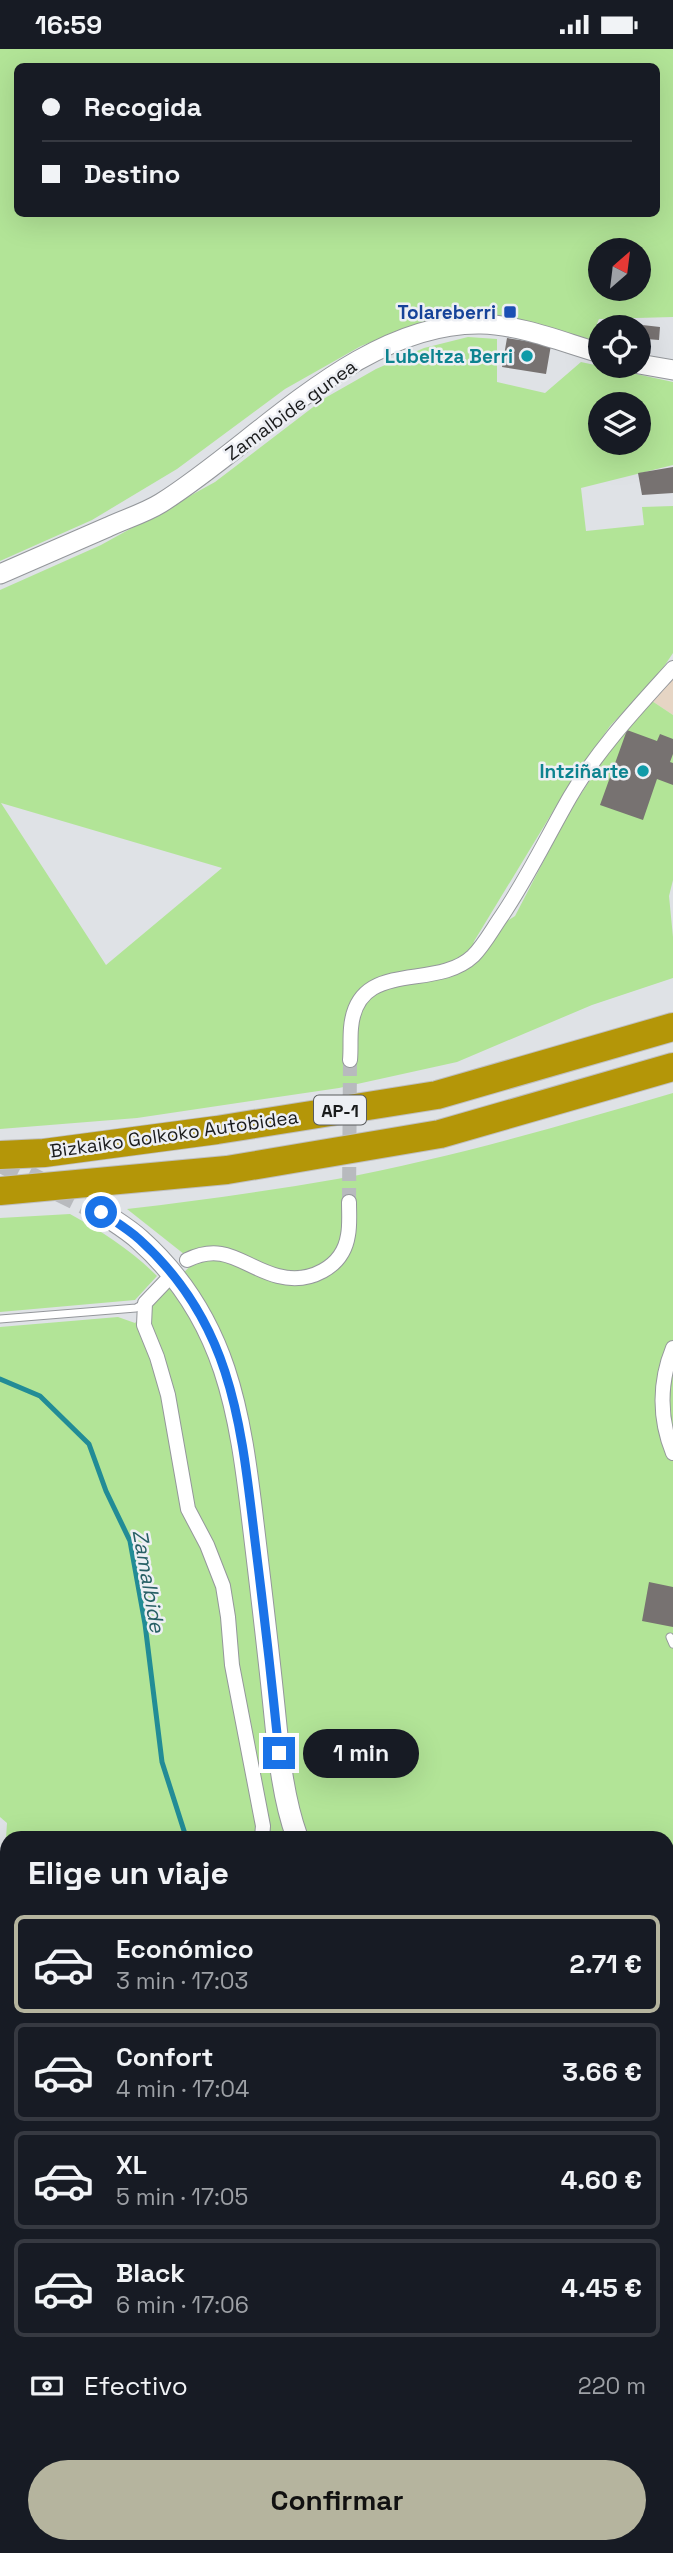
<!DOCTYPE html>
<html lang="es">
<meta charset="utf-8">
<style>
body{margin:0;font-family:"Space Grotesk",sans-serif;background:#242831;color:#f1f3f6;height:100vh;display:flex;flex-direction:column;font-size:26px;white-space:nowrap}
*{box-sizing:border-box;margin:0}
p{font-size:23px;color:#9ea1a6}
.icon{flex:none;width:38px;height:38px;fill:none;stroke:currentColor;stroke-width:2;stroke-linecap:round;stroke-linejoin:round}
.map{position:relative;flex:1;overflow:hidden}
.details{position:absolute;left:0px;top:1782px;width:674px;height:723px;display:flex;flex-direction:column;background:#171b24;border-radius:21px 21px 0 0;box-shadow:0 7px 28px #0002}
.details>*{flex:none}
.hud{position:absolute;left:14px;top:14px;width:646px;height:154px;border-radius:10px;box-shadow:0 7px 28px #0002;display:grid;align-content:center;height:154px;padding:0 28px;background:#171b24}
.needle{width:46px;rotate:28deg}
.buttons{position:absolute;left:588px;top:189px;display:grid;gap:14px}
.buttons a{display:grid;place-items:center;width:63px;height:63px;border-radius:50%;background:#171b24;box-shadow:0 7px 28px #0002;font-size:35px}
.end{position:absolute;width:32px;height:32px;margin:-16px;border:9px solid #1a73e8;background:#fff;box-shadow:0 0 0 4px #fff}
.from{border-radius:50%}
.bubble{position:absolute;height:49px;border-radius:24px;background:#171b24;box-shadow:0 7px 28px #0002;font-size:23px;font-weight:800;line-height:49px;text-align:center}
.hud b{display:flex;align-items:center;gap:24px;height:66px;font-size:26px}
.hud b+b{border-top:2px solid #363941}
.hud i{width:18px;height:18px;background:#f1f3f6}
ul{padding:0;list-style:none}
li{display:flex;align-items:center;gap:21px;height:98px;margin:0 14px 10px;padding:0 14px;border:4px solid #363941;border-radius:10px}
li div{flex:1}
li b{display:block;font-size:26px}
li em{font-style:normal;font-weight:800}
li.selected{border-color:#b5b49e}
li>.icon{width:63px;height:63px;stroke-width:1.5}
h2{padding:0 28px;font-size:32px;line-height:84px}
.pay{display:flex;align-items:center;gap:18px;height:77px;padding:0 28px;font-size:26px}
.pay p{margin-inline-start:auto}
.button{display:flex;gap:14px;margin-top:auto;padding:14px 28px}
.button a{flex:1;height:80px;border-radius:42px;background:#b5b49e;color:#111;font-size:28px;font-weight:800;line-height:80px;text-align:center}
.status{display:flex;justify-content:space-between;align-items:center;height:49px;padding:0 35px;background:#171b24;direction:ltr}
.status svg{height:19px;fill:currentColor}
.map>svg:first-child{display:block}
</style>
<div class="status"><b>16:59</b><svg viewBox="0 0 49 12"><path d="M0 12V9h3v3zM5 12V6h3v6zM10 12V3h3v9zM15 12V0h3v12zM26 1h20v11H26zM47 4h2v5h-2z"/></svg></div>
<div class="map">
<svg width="673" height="2504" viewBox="0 0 673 2504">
<rect width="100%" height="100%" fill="#dfe2e6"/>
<path fill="#e6d5c4" d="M673 625V666L652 652Z"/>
<path fill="#b2e497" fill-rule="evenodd" d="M0 0H673V268L599 270 590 292 513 272 471 266 430 271 361 297 285 340 177 420 92 471 0 512ZM18 18H656V164H18ZM600 201H639V240H600Z
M468 288 497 290V333L545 344 581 313 673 333V416L581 439 586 482 644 476 642 458 673 457V604L657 628 610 677 555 759 473 894 515 867 568 765 608 703 652 652 673 666V831L669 847 673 888V929L592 956 457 1013 339 1039 137 1069 0 1080V541L101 496 215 433 325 349 376 320 424 299ZM600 355H639V394H600ZM1 754 222 819 106 916Z
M673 1044V2504H327L329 2497H667V1788H7V1883L0 1880 7 1774 0 1768V1278L118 1268 135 1274 194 1213 127 1160C197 1152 267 1142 337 1130 451 1109 563 1076 673 1044Z
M70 1165C103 1183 131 1201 157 1227L135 1251 0 1263V1169Z
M158 2497H209L205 2504H155Z"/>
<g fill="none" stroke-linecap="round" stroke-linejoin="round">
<path stroke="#228c96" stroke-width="5" d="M0 1330 40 1347 89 1395 106 1442 130 1492 145 1575 162 1713 186 1788
M667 2224 673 2222"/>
</g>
<path fill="#777271" d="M616 273 660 278 659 291 646 290 642 302H639V278H600L601 274 616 277Z
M507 289 551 296 546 325 502 318Z
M673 418V444L642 446 638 424Z
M627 681 657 692 660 685 673 690V705L670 713 673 714V736L657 730 643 771 600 756Z
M649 1533 673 1538V1578L642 1572Z"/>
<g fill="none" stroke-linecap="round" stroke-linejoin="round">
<path stroke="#b8babe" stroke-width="14" stroke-dasharray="14 7" stroke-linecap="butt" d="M349 1153 350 1011"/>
<path stroke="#b8babe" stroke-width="21" stroke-dasharray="21 10" stroke-linecap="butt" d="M0 1113 101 1163"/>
<defs>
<path id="service" d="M0 1270 136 1259 145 1254
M670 1588 673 1595"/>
<path id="minor" d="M350 1011C351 1001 350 990 351 979 357 908 435 943 473 907 484 896 492 881 501 868 527 830 547 788 570 748 598 700 636 660 673 619
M187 1211C226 1192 243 1218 278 1227 309 1235 343 1219 348 1186 350 1176 349 1164 349 1153
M166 1232 145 1254 144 1276 157 1308 168 1346 188 1460 207 1496 223 1537 228 1568 232 1616 263 1777 262 1788
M673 1299C659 1333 659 1370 673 1404
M667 2456 673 2458"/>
<path id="tertiary" d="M639 315 673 321
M0 525C36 509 72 494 108 478 125 470 145 464 161 454 257 394 360 273 481 275 521 276 562 293 600 304"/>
<path id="secondary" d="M101 1163C114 1172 128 1180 140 1191 227 1269 240 1364 253 1474 260 1532 267 1590 273 1648 278 1694 281 1744 297 1788
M667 2081 673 2082"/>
<path id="motorway" d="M0 1106 44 1104 217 1081 437 1046 673 978
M0 1142 227 1121 440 1085 673 1018"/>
</defs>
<use href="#service" stroke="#94979b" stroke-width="9"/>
<use href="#minor" stroke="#94979b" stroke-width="16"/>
<use href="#tertiary" stroke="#94979b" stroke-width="21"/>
<use href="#secondary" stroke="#94979b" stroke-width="23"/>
<use href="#motorway" stroke="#bfbfbf" stroke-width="30"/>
<use href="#service" stroke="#fff" stroke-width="7"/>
<use href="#minor" stroke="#fff" stroke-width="14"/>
<use href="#tertiary" stroke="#fff" stroke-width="19"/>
<use href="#secondary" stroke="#fff" stroke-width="21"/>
<use href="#motorway" stroke="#b49608" stroke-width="28"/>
</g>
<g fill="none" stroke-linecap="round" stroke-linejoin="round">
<path stroke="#1a73e8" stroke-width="9" d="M101 1163C114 1172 128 1180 140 1191 233 1275 241 1376 255 1492 264 1563 272 1634 279 1704"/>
</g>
<rect fill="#1a4fb4" stroke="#edeff4" stroke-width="2.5" x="503" y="256" width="14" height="14" rx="3.5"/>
<g fill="#0f9aa8" stroke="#edeff4" stroke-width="2.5">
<circle cx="527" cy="307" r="7"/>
<circle cx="643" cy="722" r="7"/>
</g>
<g text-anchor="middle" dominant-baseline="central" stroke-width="5" stroke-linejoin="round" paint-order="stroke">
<rect fill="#edeff4" stroke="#595b5d" stroke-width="2" x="314" y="1046.5" width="52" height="29" rx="5"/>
<g font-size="18" font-weight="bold" fill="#1a1b1c">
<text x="340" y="1061">AP-1</text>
</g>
<g font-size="19" font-weight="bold" fill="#164399" stroke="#edeff4" text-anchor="end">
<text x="496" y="263">Tolareberri</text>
</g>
<g font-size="19" font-weight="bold" fill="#0d838f" stroke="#edeff4" text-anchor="end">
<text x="513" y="307">Lubeltza Berri</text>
<text x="629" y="722">Intziñarte</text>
</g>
<g font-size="19" fill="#1a1b1c" stroke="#edeff4">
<text transform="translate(291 361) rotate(-36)">Zamalbide gunea</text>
<text transform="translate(174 1085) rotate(-8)">Bizkaiko Golkoko Autobidea</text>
</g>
<g font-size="21" font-style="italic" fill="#275f65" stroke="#edeff4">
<text transform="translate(149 1532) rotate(80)">Zamalbide</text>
</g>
</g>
</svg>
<div class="buttons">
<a><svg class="needle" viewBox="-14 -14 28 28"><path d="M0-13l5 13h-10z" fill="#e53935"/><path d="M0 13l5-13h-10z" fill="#9ea1a6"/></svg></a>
<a><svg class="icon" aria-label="locate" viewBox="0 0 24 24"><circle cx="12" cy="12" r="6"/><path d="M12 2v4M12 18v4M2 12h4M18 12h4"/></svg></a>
<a><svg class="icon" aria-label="layers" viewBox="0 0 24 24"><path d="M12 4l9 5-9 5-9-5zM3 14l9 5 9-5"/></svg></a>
</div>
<i class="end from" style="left:101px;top:1163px"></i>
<i class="end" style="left:279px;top:1704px"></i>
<div class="bubble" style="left:303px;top:1680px;width:116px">1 min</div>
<div class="hud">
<b><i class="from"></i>Recogida</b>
<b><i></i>Destino</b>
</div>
<section class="details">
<h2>Elige un viaje</h2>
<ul>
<li class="selected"><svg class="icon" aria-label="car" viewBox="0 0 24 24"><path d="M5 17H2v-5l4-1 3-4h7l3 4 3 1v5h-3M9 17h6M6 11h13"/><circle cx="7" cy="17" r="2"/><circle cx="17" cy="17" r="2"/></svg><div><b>Económico</b><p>3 min · 17:03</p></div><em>2.71 €</em></li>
<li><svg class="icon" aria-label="car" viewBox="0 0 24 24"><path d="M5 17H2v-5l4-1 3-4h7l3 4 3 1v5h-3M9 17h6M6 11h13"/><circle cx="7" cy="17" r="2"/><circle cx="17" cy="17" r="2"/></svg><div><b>Confort</b><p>4 min · 17:04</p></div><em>3.66 €</em></li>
<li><svg class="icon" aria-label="car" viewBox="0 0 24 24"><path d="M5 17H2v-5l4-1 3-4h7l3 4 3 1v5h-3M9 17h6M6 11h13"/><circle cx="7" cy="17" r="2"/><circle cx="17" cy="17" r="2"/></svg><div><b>XL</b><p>5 min · 17:05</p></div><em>4.60 €</em></li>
<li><svg class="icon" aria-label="car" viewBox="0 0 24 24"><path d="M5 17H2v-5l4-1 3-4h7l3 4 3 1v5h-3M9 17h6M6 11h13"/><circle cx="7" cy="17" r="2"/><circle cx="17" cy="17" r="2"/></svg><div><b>Black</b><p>6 min · 17:06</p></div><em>4.45 €</em></li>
</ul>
<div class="pay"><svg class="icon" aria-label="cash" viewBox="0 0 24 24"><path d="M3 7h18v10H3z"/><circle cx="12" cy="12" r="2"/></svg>Efectivo<p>220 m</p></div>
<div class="button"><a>Confirmar</a></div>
</section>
</div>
